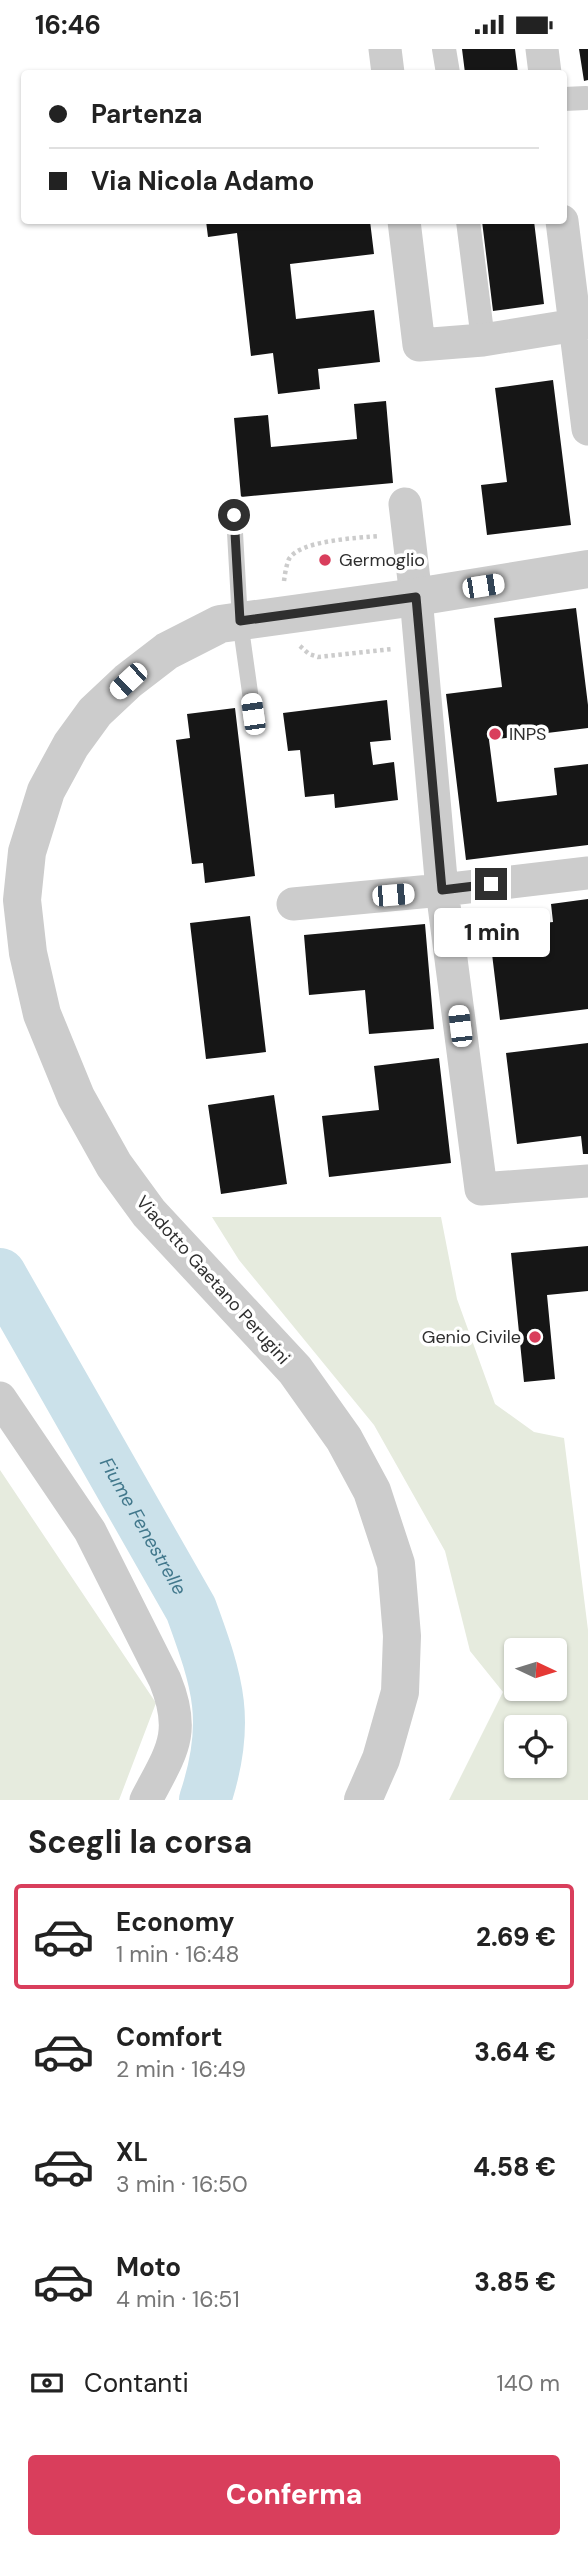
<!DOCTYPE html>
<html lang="it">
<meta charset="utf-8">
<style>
body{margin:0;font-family:"DM Sans",sans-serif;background:#f6f6f6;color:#222;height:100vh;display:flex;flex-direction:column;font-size:26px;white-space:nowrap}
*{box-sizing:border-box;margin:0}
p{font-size:23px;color:#767676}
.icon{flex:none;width:38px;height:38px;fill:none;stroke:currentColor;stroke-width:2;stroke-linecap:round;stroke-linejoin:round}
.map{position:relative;height:1751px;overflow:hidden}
.panel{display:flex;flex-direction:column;background:#fff;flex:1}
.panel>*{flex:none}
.top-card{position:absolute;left:21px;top:21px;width:546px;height:154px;border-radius:7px;box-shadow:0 2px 5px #0004;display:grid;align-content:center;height:154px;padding:0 28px;background:#fff}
.needle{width:46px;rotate:94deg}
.fabs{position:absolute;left:504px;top:1589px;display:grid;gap:14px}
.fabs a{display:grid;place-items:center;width:63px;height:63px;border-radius:7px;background:#fff;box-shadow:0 2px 5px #0004;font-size:35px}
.end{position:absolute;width:32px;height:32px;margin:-16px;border:9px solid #2f2f2f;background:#fff;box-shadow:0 0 0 4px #fff}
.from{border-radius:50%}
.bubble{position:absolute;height:49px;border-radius:7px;background:#fff;box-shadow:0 2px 5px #0004;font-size:23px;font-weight:800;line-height:49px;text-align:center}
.car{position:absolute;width:21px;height:42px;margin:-21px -10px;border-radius:9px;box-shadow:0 0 5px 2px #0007;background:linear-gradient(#fff 24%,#345 0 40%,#fff 0 76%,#345 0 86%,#fff 0)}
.top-card b{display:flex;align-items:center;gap:24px;height:66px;font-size:26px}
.top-card b+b{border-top:2px solid #e0e0e0}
.top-card i{width:18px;height:18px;background:#222}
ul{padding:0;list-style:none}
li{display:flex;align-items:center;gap:21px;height:105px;margin:0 14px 10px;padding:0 14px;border:4px solid transparent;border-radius:7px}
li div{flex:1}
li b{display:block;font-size:26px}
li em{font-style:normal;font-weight:800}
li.active{border-color:#d93e5c}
li>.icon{width:63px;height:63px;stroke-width:1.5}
h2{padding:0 28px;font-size:32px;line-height:84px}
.pay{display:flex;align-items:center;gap:18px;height:77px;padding:0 28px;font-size:26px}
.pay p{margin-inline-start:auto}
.cta{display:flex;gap:14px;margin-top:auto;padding:14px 28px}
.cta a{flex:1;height:80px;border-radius:7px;background:#d93e5c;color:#fff;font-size:28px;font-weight:800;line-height:80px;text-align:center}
.status{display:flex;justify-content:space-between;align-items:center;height:49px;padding:0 35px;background:#fff;direction:ltr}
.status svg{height:19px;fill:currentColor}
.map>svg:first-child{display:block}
</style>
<div class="status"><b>16:46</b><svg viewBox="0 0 49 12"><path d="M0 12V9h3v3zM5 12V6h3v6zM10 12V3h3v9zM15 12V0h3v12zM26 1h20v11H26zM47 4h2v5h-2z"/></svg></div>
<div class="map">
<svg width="588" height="1751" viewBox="0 0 588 1751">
<rect width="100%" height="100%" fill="#fff"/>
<path fill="#e6ebde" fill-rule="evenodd" d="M212 1168H441L457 1250 495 1355 534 1383 564 1389 588 1581V1751H449L503 1643 470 1602 445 1502 374 1376 239 1211ZM516 1601H555V1640H516ZM516 1678H555V1717H516Z
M0 1421 156 1654 119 1751H0Z"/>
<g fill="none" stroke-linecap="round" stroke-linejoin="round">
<path stroke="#cbe1ea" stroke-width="52" id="s1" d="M0 1225 191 1560C218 1634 231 1673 205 1751"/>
</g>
<path fill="#161616" d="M462 0H515L518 24H465Z
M579 0H588V31L584 32Z
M206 172H370L374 205 290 215 296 270 374 261 380 313 318 320 320 340 278 345 273 304 251 307 237 184 208 188Z
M482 172H534L544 255 493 262Z
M553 331 571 476 487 486 481 436 507 433 495 339Z
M386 352 393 434 241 448 234 369 268 366 271 398 357 390 354 355Z
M576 559 588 656V679L489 691 497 753 557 746 554 719 588 715V796L466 811 446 645 502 638 494 569Z
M387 651 391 691 370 693 373 716 394 713 398 751 335 759 334 745 305 748 300 701 288 702 283 664Z
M235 659 255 827 205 834 203 814 192 815 176 691 190 689 187 665Z
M588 850V960L500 971 489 880 553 873 551 855Z
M250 867 266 1003 206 1010 190 874Z
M425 875 434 980 369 985 365 941 309 946 304 886Z
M588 994V1105H583L581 1087 517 1095 506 1004Z
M439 1009 451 1114 329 1128 322 1067 379 1061 374 1017Z
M274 1046 287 1135 221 1145 208 1056Z
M588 1197V1242L547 1246 555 1330 524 1333 511 1204Z"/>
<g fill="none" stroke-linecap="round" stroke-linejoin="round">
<path stroke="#ccc" stroke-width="4.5" stroke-dasharray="3.5 3.5" stroke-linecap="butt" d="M284 532C285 525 286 517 289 510 300 491 358 489 379 487
M300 597 309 605 318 608 392 600"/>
<path stroke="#ccc" stroke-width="16" d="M234 466 240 572 253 665"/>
<path stroke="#ccc" stroke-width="24" d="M444 0 448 24
M564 50 586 49
M468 172 483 291"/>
<path stroke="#ccc" stroke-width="33" d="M385 0 388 24
M542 0 545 24
M404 172 419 296 483 291 588 274
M562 172 588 380
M405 455 416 548 442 841 481 1140 588 1132
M293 855 442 841 588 824
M0 1349 90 1482 165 1631C187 1685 171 1703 146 1751"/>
<path stroke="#ccc" stroke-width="38" d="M363 1751 381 1710 400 1643 402 1587 396 1515 372 1442 344 1390 295 1321 149 1164 114 1116 76 1048 42 965 28 904 22 851 27 803 46 742 71 696 95 663 128 632 167 602 220 575 416 548 588 520"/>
</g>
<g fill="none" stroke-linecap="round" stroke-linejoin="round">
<path stroke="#2f2f2f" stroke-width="9" d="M234 466 240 572 416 548 442 841 491 835"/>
</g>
<g fill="#d93e5c" stroke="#fff" stroke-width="2.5">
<circle cx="325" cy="511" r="7"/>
<circle cx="495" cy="685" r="7"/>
<circle cx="535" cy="1288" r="7"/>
</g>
<g text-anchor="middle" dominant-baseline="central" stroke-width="7" stroke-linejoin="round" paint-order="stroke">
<g font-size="18" fill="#2f2f2f" stroke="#fff" text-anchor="start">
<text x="339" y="511">Germoglio</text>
<text x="509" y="685">INPS</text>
<text x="521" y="1288" text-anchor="end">Genio Civile</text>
</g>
<g font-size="18" fill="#2f2f2f" stroke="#fff">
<text transform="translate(213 1231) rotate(48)">Viadotto Gaetano Perugini</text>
</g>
<g font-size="19" font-style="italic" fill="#42788c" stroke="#fff">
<text stroke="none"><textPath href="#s1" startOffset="290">Fiume Fenestrelle</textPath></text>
</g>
</g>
</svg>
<div class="fabs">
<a><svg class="needle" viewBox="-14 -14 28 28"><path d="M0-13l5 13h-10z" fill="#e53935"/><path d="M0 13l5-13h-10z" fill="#767676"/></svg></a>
<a><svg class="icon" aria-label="locate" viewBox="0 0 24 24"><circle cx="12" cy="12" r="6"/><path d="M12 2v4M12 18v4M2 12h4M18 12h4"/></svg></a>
</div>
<i class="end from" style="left:234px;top:466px"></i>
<i class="end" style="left:491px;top:835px"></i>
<div class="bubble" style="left:434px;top:859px;width:116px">1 min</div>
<i class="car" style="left:483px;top:537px;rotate:81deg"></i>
<i class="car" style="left:128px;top:632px;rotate:227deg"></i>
<i class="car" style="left:253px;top:665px;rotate:352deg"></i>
<i class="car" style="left:393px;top:846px;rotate:85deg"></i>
<i class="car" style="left:460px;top:977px;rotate:353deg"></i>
<div class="top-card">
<b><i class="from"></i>Partenza</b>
<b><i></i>Via Nicola Adamo</b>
</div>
</div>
<section class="panel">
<h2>Scegli la corsa</h2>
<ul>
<li class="active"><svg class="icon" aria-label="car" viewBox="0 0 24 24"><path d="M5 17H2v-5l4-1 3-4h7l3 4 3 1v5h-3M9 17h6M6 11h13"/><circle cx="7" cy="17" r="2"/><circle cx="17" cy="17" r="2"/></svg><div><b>Economy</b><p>1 min · 16:48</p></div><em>2.69 €</em></li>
<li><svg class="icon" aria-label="car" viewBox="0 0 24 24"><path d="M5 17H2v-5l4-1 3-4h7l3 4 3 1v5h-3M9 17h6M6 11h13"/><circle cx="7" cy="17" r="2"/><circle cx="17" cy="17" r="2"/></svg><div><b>Comfort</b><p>2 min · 16:49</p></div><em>3.64 €</em></li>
<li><svg class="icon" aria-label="car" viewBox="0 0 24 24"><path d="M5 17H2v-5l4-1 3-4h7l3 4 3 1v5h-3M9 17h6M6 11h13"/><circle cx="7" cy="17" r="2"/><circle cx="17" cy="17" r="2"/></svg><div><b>XL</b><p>3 min · 16:50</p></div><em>4.58 €</em></li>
<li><svg class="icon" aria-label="car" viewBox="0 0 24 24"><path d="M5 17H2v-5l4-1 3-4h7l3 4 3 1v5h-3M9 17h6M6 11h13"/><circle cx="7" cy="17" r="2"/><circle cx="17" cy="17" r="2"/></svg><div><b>Moto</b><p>4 min · 16:51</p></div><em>3.85 €</em></li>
</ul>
<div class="pay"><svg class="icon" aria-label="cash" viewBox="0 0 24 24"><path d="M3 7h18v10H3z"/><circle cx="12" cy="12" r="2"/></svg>Contanti<p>140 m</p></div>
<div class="cta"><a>Conferma</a></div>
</section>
